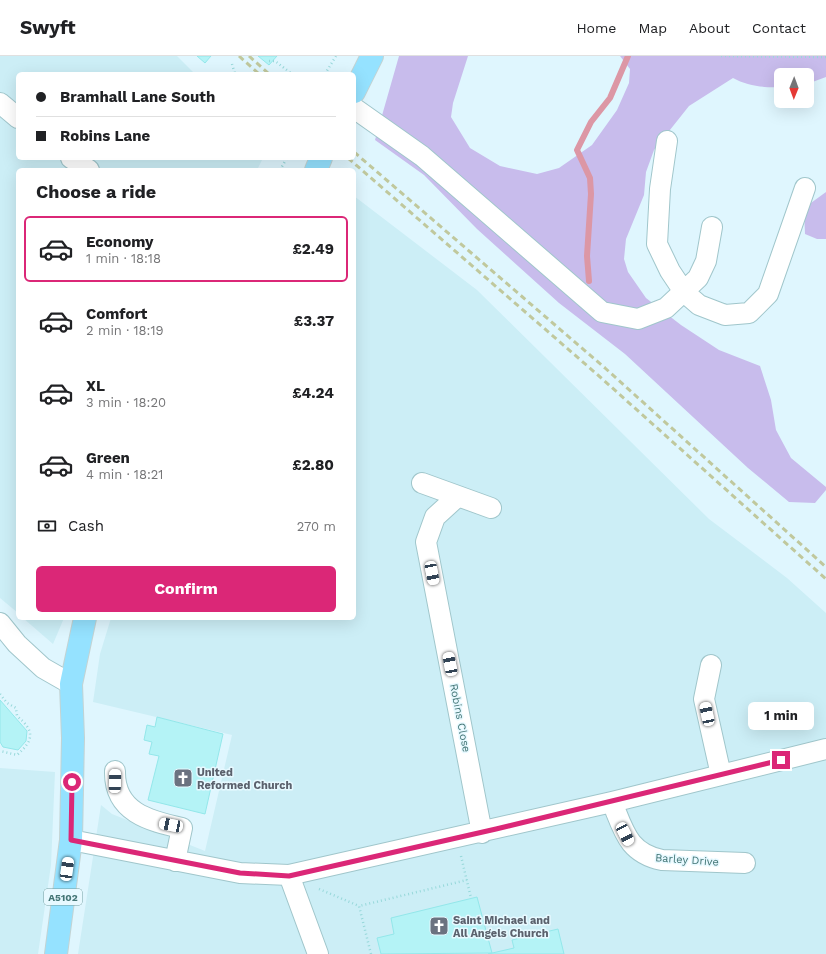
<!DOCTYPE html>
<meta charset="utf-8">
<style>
body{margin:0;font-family:"Work Sans",sans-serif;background:#f6f6f6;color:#202124;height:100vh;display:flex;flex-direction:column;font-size:15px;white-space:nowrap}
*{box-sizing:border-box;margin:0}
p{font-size:13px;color:#757577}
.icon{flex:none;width:22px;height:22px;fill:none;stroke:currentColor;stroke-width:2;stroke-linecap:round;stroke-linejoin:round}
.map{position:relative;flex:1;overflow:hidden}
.details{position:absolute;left:16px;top:112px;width:340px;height:452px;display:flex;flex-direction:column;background:#fff;border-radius:6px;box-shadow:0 4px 16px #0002}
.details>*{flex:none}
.banner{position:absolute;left:16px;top:16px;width:340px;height:88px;border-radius:6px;box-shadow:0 4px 16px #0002;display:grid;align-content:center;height:88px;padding:0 20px;background:#fff}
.needle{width:26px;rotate:181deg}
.tools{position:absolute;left:774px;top:12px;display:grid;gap:8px}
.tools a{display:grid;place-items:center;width:40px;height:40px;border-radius:6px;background:#fff;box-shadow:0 4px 16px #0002;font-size:20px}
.end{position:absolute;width:18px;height:18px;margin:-9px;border:5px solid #db2777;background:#fff;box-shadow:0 0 0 2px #fff}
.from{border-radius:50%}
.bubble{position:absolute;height:28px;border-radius:6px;background:#fff;box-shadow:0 4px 16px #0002;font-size:13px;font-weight:700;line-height:28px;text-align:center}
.car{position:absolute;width:12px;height:24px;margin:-12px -6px;border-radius:5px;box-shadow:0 0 3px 1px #0007;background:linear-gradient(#fff 24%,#345 0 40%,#fff 0 76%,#345 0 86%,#fff 0)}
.banner b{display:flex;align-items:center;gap:14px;height:38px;font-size:15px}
.banner b+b{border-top:1px solid #e0e0e0}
.banner i{width:10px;height:10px;background:#202124}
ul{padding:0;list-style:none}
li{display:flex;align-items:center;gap:12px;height:66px;margin:0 8px 6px;padding:0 12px;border:2px solid transparent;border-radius:6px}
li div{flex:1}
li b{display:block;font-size:15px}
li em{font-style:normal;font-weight:700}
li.active{border-color:#db2777}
li>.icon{width:36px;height:36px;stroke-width:1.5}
h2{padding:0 20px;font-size:18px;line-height:48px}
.pay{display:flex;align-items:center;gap:10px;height:44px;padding:0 20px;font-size:15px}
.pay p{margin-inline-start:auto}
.button{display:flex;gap:8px;margin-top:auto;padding:8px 20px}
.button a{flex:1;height:46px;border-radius:6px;background:#db2777;color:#fff;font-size:16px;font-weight:700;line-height:46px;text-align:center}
header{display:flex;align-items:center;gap:24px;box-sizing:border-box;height:56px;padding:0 20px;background:#fff;border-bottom:1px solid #e0e0e0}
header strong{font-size:19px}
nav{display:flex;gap:22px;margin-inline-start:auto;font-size:14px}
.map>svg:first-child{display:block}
</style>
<header>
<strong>Swyft</strong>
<nav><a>Home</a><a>Map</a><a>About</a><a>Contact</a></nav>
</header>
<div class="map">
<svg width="826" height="898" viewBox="0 0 826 898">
<rect width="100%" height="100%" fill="#dff6fe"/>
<path fill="#cceef6" d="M0 0H177L195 18H18V102H263L257 114H18V557L0 542Z
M354 140 477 234 709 463 787 522 826 557V898H78L101 749 112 758 205 795 232 679 93 646 100 598 111 562H354Z
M23 562H64L53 588Z
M0 712 55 716 51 809 38 898H0Z"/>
<path fill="#c8bcec" d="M399 0H468L453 47 451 61 470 92 500 110 537 118 559 112 592 89 617 54 629 27 630 13 620 0H826V21L807 28V19H781V31C765 32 747 30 733 22L689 50 654 94 646 116 644 139 626 183 624 203 628 216 646 242 681 269 719 294 760 310 771 344 776 374 791 402 826 431V434L815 447 789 446 748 412 625 298 559 247 477 173 424 119 375 84Z
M826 136V183H817L805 178 804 152Z"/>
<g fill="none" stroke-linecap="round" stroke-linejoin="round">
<path stroke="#dc97a5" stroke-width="6" d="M589 225 587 200 591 138 590 122 577 94 591 66 610 42 628 0"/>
</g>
<path fill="#b4f3f6" stroke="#93e7ea" d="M197 0H211L205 7Z
M258 0H277L269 9Z
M0 644 27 675 26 685 18 694 3 691 0 686Z
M157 661 223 678 205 758 148 744 159 700 149 698 152 686 144 684 147 669 155 671Z
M477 841 492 897 381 898 377 882 394 878 391 862Z
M558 873 564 898H488L514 892 512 884Z"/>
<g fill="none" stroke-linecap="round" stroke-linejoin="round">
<defs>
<path id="minor" d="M0 47 18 62
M354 52 422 100 602 256 638 263 666 252 698 222 706 205 712 171
M667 85 660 133 657 188 670 215 684 236 699 249 725 259 749 257 768 238 805 132
M71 102 89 114
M422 427 491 452
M457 441 435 461 426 486 482 777
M0 567 17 588 43 612 71 628
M711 609 704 643 721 719
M115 715C114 756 149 765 182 772L175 805
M612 746C624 775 628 797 662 804L745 807
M71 784 240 817 289 819 612 746 826 693
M289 819 318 898"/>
<path id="major" d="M354 36 372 0
M316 114 321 102
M56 898 71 784 73 682 71 628 85 562"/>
</defs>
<use href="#minor" stroke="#a0c6cb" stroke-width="22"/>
<use href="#major" stroke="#c3d3d3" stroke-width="24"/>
<path stroke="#97d8da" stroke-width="2.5" stroke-dasharray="1 3" stroke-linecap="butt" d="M721 0 826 1
M269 5H275L292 18
M232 8 235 18
M325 18 336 0
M280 114 287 102
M0 638 7 647 16 652 17 660C35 675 34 684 17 699L0 695
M461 800 471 842
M319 833 359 850
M371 898 359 850 467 824"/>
<use href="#minor" stroke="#fff" stroke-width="20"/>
<use href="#major" stroke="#95e2ff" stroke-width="22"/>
<path stroke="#c0c89d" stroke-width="3" stroke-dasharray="6 4" stroke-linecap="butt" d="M239 0 259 18
M249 0 269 18
M354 96 605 312 826 511
M348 102 599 320 826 523"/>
</g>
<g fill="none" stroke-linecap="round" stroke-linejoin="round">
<path stroke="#db2777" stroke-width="5" d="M72 726 71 784 240 817 289 820 496 773 781 704"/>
</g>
<defs>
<symbol id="church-square" viewBox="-11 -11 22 22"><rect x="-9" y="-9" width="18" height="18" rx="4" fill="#6b7280" stroke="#e7f9ff"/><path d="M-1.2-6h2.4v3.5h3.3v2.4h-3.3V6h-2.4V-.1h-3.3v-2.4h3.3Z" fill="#fff"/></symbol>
</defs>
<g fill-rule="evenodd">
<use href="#church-square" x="172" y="711" width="22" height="22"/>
<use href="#church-square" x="428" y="859" width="22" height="22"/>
</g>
<g text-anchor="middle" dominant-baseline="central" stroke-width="3" stroke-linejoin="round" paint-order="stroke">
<rect fill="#e7f9ff" stroke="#759d9f" stroke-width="1" x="44" y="833" width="38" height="16" rx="3"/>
<g font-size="10" font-weight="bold" fill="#447676">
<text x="63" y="841">A5102</text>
</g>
<g font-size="11" fill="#447676" stroke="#e7f9ff">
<text transform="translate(460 662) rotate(79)">Robins Close</text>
<text transform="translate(687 804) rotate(4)">Barley Drive</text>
</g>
<g font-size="11" font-weight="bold" fill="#5b616d" stroke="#e7f9ff" text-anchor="start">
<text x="197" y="716">United<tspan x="197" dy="13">Reformed Church</tspan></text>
<text x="453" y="864">Saint Michael and<tspan x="453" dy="13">All Angels Church</tspan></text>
</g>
</g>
</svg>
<div class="tools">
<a><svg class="needle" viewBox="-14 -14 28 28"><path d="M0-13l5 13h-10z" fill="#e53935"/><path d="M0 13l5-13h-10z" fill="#757577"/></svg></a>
</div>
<i class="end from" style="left:72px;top:726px"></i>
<i class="end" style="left:781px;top:704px"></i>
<div class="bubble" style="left:748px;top:646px;width:66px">1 min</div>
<i class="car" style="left:432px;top:517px;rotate:169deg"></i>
<i class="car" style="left:450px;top:608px;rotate:349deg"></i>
<i class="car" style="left:707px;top:658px;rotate:348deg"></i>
<i class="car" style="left:115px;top:725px;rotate:1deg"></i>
<i class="car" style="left:171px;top:769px;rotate:281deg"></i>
<i class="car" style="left:625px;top:778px;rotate:153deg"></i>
<i class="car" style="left:67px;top:813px;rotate:8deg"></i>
<div class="banner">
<b><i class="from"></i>Bramhall Lane South</b>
<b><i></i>Robins Lane</b>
</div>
<section class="details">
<h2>Choose a ride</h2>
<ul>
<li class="active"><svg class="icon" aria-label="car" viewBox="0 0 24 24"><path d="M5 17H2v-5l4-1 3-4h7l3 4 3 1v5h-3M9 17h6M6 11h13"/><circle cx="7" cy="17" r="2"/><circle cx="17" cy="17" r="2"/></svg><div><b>Economy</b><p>1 min · 18:18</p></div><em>£2.49</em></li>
<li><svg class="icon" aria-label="car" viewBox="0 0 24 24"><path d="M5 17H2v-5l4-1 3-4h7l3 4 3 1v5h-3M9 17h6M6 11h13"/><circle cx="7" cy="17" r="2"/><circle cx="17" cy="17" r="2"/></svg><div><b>Comfort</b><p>2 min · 18:19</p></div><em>£3.37</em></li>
<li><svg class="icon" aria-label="car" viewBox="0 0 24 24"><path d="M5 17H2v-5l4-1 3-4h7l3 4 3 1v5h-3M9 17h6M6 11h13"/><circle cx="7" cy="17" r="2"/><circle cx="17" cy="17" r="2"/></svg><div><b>XL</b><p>3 min · 18:20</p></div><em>£4.24</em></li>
<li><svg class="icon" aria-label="car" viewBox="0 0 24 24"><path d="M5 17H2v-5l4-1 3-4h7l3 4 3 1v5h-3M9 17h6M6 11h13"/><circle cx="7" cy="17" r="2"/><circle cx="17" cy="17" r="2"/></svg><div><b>Green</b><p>4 min · 18:21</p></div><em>£2.80</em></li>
</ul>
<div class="pay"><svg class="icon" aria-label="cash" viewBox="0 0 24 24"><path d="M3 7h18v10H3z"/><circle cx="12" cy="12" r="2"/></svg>Cash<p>270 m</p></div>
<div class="button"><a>Confirm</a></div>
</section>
</div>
